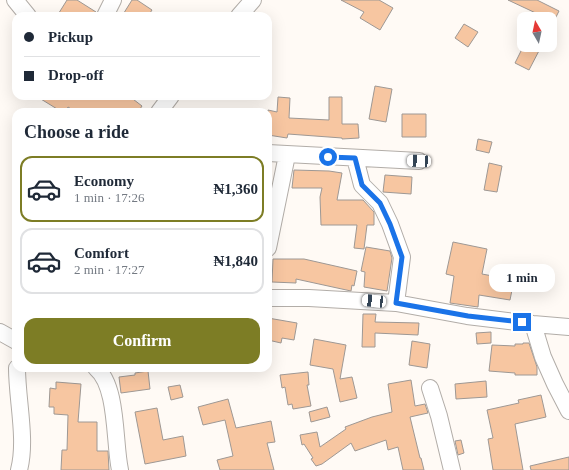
<!DOCTYPE html>
<meta charset="utf-8">
<style>
body{margin:0;font-family:"Times New Roman",serif;background:#f2f2f3;color:#1f2937;height:100vh;display:flex;flex-direction:column;font-size:15px;white-space:nowrap}
*{box-sizing:border-box;margin:0}
p{font-size:13px;color:#747a83}
.icon{flex:none;width:22px;height:22px;fill:none;stroke:currentColor;stroke-width:2;stroke-linecap:round;stroke-linejoin:round}
.map{position:relative;flex:1;overflow:hidden}
.drawer{position:absolute;left:12px;top:108px;width:260px;height:264px;display:flex;flex-direction:column;background:#fff;border-radius:12px;box-shadow:0 4px 16px #0002}
.drawer>*{flex:none}
.guide{position:absolute;left:12px;top:12px;width:260px;height:88px;border-radius:12px;box-shadow:0 4px 16px #0002;display:grid;align-content:center;height:88px;padding:0 12px;background:#fff}
.needle{width:26px;rotate:351deg}
.controls{position:absolute;left:517px;top:12px;display:grid;gap:8px}
.controls a{display:grid;place-items:center;width:40px;height:40px;border-radius:8px;background:#fff;box-shadow:0 4px 16px #0002;font-size:20px}
.end{position:absolute;width:18px;height:18px;margin:-9px;border:5px solid #1a73e8;background:#fff;box-shadow:0 0 0 2px #fff}
.from{border-radius:50%}
.bubble{position:absolute;height:28px;border-radius:12px;background:#fff;box-shadow:0 4px 16px #0002;font-size:13px;font-weight:700;line-height:28px;text-align:center}
.car{position:absolute;width:12px;height:24px;margin:-12px -6px;border-radius:5px;box-shadow:0 0 3px 1px #0007;background:linear-gradient(#fff 24%,#345 0 40%,#fff 0 76%,#345 0 86%,#fff 0)}
.guide b{display:flex;align-items:center;gap:14px;height:38px;font-size:15px}
.guide b+b{border-top:1px solid #e0e1e3}
.guide i{width:10px;height:10px;background:#1f2937}
ul{padding:0;list-style:none}
li{display:flex;align-items:center;gap:12px;height:66px;margin:0 8px 6px;padding:0 4px;border:2px solid #e0e1e3;border-radius:12px}
li div{flex:1}
li b{display:block;font-size:15px}
li em{font-style:normal;font-weight:700}
li.selected{border-color:#7d7d25}
li>.icon{width:36px;height:36px;stroke-width:1.5}
h2{padding:0 12px;font-size:18px;line-height:48px}
.cta{display:flex;gap:8px;margin-top:auto;padding:8px 12px}
.cta a{flex:1;height:46px;border-radius:12px;background:#7d7d25;color:#fff;font-size:16px;font-weight:700;line-height:46px;text-align:center}
.map>svg:first-child{display:block}
</style>
<div class="map">
<svg width="569" height="470" viewBox="0 0 569 470">
<rect width="100%" height="100%" fill="#fffaf5"/>
<path fill="#f7c6a1" stroke="#9e9894" d="M67 0H77L96 12V16H57Z
M132 0H137L152 10 148 16H122Z
M341 0H379L393 8 380 30 360 18 364 12Z
M508 0H537L559 11 555 19H538L540 15Z
M464 24 478 32 468 47 455 38Z
M524 45H542L529 70 515 63Z
M375 86 392 89 386 122 369 119Z
M36 96H129L142 106 138 112H76L68 107 65 112H62Z
M278 97 290 98 289 118 329 120V97H342V124H358L359 138 342 139V138L288 134 287 138 268 135V110L277 112Z
M402 114H426V137H402Z
M478 139 492 142 489 153 476 150Z
M489 163 502 166 497 192 484 190Z
M294 170 329 171 342 173 337 200H363L374 212V225H367L364 249 354 248 357 225H321L320 197 322 188H292Z
M385 175 412 177 411 194 383 192Z
M453 242 487 249 482 274 514 280 510 300 479 295 478 307 450 303 454 276 446 274Z
M366 247 390 251 392 258 387 291 364 287 365 272 361 271Z
M273 259H304L357 271 354 286 352 285 351 291 296 279V283L272 282Z
M363 314H376L375 322 419 323 418 335 375 333V347H362Z
M268 318 297 323 294 340 282 338 281 343 268 340Z
M491 332V343L477 344 476 333Z
M314 339 346 345 340 379 352 377 357 398 340 402 333 369 310 365Z
M412 341 430 344 427 368 409 365Z
M523 343H529L537 367V375H515V373L489 371 492 345 515 346V344H523Z
M148 371 150 389 121 393 119 377 135 375V373Z
M308 372 309 385H307L311 406 293 409 292 404 288 405 285 387 282 388 280 375Z
M411 380 415 406 425 404 428 413 410 417 420 458H421L424 470H403L398 447 388 450 386 440 355 451 351 443 322 464 316 466 311 459 313 458 304 444 302 445 300 435 317 432 320 447 346 429 345 427 372 417 392 412 388 384Z
M486 381 487 397 456 399 455 384Z
M56 382 81 384 78 422H97V451H108L109 470H61L62 450H67L68 415 54 414V407H49L50 388 56 389Z
M180 385 183 397 171 400 168 387Z
M541 395 546 417 515 424 523 470H493L488 439 493 438 487 410 519 403 518 400Z
M228 399 236 428 271 421 275 442 267 443 274 470H220L217 460 233 456 225 420 203 425 198 407Z
M327 407 330 417 311 422 309 412Z
M157 408 163 440 183 436 186 456 145 464 135 412Z
M461 440 464 453 458 455 455 441Z
M569 457V470H531L530 466Z"/>
<g fill="none" stroke-linecap="round" stroke-linejoin="round">
<defs>
<path id="minor" d="M15 0 28 16
M105 16 113 0
M239 16 253 0
M159 112 171 96
M268 153 419 161
M355 158 362 185 380 203 390 224 402 257 396 303
M268 248 287 155
M268 298H309L396 303 467 316 533 324 569 327
M533 324 543 357 555 384 569 411
M0 332 16 341
M17 368C17 400 27 440 19 470
M96 368C118 386 114 443 120 470
M430 388 439 416 452 470"/>
</defs>
<use href="#minor" stroke="#b2ada8" stroke-width="18"/>
<use href="#minor" stroke="#fff" stroke-width="16"/>
</g>
<g fill="none" stroke-linecap="round" stroke-linejoin="round">
<path stroke="#1a73e8" stroke-width="5" d="M328 157 355 158 362 185 380 203 390 224 402 257 396 303 468 316 522 322"/>
</g>
</svg>
<div class="controls">
<a><svg class="needle" viewBox="-14 -14 28 28"><path d="M0-13l5 13h-10z" fill="#e53935"/><path d="M0 13l5-13h-10z" fill="#747a83"/></svg></a>
</div>
<i class="end from" style="left:328px;top:157px"></i>
<i class="end" style="left:522px;top:322px"></i>
<div class="bubble" style="left:489px;top:264px;width:66px">1 min</div>
<i class="car" style="left:419px;top:161px;rotate:273deg"></i>
<i class="car" style="left:374px;top:301px;rotate:276deg"></i>
<div class="guide">
<b><i class="from"></i>Pickup</b>
<b><i></i>Drop-off</b>
</div>
<section class="drawer">
<h2>Choose a ride</h2>
<ul>
<li class="selected"><svg class="icon" aria-label="car" viewBox="0 0 24 24"><path d="M5 17H2v-5l4-1 3-4h7l3 4 3 1v5h-3M9 17h6M6 11h13"/><circle cx="7" cy="17" r="2"/><circle cx="17" cy="17" r="2"/></svg><div><b>Economy</b><p>1 min · 17:26</p></div><em>₦1,360</em></li>
<li><svg class="icon" aria-label="car" viewBox="0 0 24 24"><path d="M5 17H2v-5l4-1 3-4h7l3 4 3 1v5h-3M9 17h6M6 11h13"/><circle cx="7" cy="17" r="2"/><circle cx="17" cy="17" r="2"/></svg><div><b>Comfort</b><p>2 min · 17:27</p></div><em>₦1,840</em></li>
</ul>
<div class="cta"><a>Confirm</a></div>
</section>
</div>
